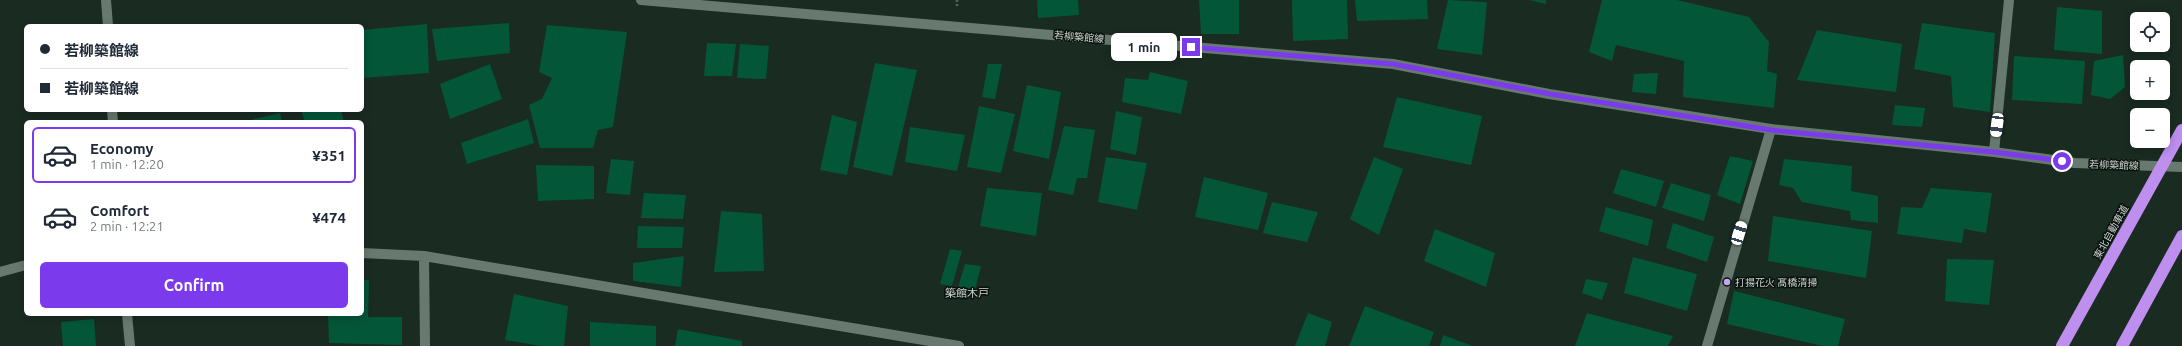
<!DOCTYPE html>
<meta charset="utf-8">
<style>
body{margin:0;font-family:Ubuntu,"Noto Sans JP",sans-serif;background:#f6f6f7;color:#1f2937;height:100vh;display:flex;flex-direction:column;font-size:15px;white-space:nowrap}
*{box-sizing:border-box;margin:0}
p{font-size:13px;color:#747a83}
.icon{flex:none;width:22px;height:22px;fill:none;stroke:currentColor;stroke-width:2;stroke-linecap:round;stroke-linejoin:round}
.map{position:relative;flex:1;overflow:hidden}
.drawer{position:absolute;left:24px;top:120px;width:340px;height:196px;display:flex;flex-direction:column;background:#fff;border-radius:6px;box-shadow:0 2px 10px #0003}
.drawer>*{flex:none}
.banner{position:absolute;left:24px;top:24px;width:340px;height:88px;border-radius:6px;box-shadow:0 2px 10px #0003;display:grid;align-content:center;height:88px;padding:0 16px;background:#fff}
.tools{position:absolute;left:2130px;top:12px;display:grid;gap:8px}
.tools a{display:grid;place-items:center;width:40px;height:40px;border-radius:6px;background:#fff;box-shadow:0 2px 10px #0003;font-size:20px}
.end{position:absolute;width:18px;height:18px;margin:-9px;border:5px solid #7c3aed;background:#fff;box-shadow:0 0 0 2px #fff}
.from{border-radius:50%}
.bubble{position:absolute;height:28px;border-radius:6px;background:#fff;box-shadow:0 2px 10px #0003;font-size:13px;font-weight:700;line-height:28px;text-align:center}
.car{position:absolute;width:12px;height:24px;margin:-12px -6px;border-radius:5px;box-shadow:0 0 3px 1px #0007;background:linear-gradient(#fff 24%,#345 0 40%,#fff 0 76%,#345 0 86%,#fff 0)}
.banner b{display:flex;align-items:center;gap:14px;height:38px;font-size:15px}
.banner b+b{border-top:1px solid #e0e1e3}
.banner i{width:10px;height:10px;background:#1f2937}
ul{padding:7px 0 0;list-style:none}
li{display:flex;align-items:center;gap:12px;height:56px;margin:0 8px 6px;padding:0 8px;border:2px solid transparent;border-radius:6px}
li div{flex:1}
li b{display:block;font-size:15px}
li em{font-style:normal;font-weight:700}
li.active{border-color:#7c3aed}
li>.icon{width:36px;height:36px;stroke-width:1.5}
.primary-button{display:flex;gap:8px;margin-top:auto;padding:8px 16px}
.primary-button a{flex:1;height:46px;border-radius:6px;background:#7c3aed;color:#fff;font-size:16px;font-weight:700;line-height:46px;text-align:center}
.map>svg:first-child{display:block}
</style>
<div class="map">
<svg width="2182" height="346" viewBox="0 0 2182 346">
<rect width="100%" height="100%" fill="#1a2b22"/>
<path fill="#045639" d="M1037 0H1078L1079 15 1038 18Z
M1199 0H1239V34H1201Z
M1292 0H1347L1348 39 1293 41Z
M1355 0H1427L1428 19 1357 21Z
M1448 0 1487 2 1482 55 1437 49Z
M1529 0H1546V4Z
M1602 0H1677L1749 17 1769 42 1767 71 1777 74 1774 108 1683 97 1684 61 1616 45 1612 61 1589 52Z
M2057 7 2102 11V54L2054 50Z
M509 23 510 53 437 61 432 29Z
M1922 23 1995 33 1990 112 1953 107 1951 76 1914 69Z
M427 24 429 73 362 78V30Z
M547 25 627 32 613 127 598 130 593 148H540L529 105 542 99 552 78 539 72Z
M1817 30 1902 44 1896 92 1797 80Z
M707 43 736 44 732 76H704Z
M740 44 769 46 766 79 737 78Z
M2123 55 2125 87 2110 99 2091 95 2094 61Z
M2014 56 2085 61 2082 104 2012 100Z
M875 63 917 70 892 176 853 167Z
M490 64 502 99 450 119 440 84Z
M988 64H1002L995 99 982 97Z
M1150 72 1188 81 1181 114 1122 102 1125 78 1148 80Z
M1658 73 1656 94 1632 92 1634 74Z
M1027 85 1061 92 1049 159 1013 151Z
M1397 97 1482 116 1471 165 1383 147Z
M1895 105 1925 108 1922 127 1892 125Z
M979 106 1015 114 1001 173 967 167Z
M304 110H341L344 122H305L302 113Z
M1116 111 1142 117 1136 155 1110 149Z
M280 113 282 122H246V121Z
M832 115 857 122 847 175 820 170Z
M528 119 534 143 467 164 461 143Z
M1064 126 1095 130 1087 178H1077L1073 195 1048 190Z
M910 127 965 135 957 171 905 162Z
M1730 156 1753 161 1740 204 1717 195Z
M1106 157 1147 163 1137 210 1098 202Z
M1374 157 1403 169 1379 235 1350 219Z
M611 159 634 161 630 195 606 193Z
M1784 159 1852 166 1851 191 1878 196V223L1851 220 1850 211 1802 202 1793 188 1779 185Z
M536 165 594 166V199L538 201Z
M1621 169 1664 181 1656 207 1613 193Z
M1204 177 1268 193 1258 230 1195 217Z
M1671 183 1711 195 1704 221 1662 208Z
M987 188 1042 193 1036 236 980 226Z
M1931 188 1992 193 1986 233 1964 229 1962 243 1897 234 1901 207 1922 208Z
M644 193 686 195 683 219 641 218Z
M1272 202 1318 212 1307 242 1263 233Z
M1606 207 1653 220 1648 246 1599 231Z
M721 211 762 214 764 271 714 272Z
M1773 216 1872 231 1866 278 1768 261Z
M1673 223 1714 237 1707 262 1666 248Z
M638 226 684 227 682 248H637Z
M1435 229 1495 253 1486 287 1424 261Z
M950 249 962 251 952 286 940 284Z
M684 256 681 287 633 281V263Z
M1633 257 1697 274 1687 311 1624 293Z
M1947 259 1994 260 1989 305 1945 301Z
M965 264 981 266 975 290 958 287Z
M1586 279 1608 283 1602 300 1582 293Z
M362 280H369L368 317H402V345L329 343 328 314H362Z
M1734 291 1845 319 1838 346H1823L1727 324Z
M514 294 568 306 564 346H542L505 340Z
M1365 306 1434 332 1429 346H1349Z
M1308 313 1332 322 1325 346H1295Z
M1587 313 1673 336 1668 346H1575Z
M94 319 96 346H63L61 322Z
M590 322 656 326V346H590Z
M678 329 742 341V346H675Z
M1443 335 1473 346H1440Z"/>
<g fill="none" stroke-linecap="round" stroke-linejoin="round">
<path stroke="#55645c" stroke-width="2.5" stroke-dasharray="2 2" stroke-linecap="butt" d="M957 0V6"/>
<path stroke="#687a70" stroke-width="10" d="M106 0 108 26
M112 110 113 122
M1994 152 2009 0
M362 253 424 256 959 346
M424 256 425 346
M127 314 130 346
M1707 346 1771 129"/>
<path stroke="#687a70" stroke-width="10" d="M641 0 1393 64 1549 94 1771 129 1994 152 2075 163 2182 167
M0 272 26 265"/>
<path stroke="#be8fef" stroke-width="12" d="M2062 346 2182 130
M2122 346 2182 236"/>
</g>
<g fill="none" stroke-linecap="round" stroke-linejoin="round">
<path stroke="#7c3aed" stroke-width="5" d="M1191 47 1393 64 1550 94 1771 130 1994 152 2062 161"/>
</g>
<circle fill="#c8a6ef" stroke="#0a110e" stroke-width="1.5" cx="1727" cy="282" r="4"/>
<g text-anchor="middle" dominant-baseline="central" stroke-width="3" stroke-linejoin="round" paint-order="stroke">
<g font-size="10" fill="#cad4ce" stroke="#0a110e">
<text transform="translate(1079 37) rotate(5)">若柳築館線</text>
<text transform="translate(2114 165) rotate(2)">若柳築館線</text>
<text transform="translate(2111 232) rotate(-61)">東北自動車道</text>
</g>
<g font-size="10" fill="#cad4ce" stroke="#0a110e" text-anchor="start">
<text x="1735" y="282">打揚花火 髙橋清掃</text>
</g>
<g font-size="11" fill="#cad4ce" stroke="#0a110e">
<text x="967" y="293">築館木戸</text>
</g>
</g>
</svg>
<div class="tools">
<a><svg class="icon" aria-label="locate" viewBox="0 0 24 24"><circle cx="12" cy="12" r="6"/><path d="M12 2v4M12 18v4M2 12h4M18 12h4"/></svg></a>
<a>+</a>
<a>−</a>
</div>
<i class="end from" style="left:2062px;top:161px"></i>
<i class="end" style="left:1191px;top:47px"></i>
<div class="bubble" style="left:1111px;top:33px;width:66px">1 min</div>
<i class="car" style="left:1997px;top:125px;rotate:187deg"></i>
<i class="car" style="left:1739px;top:233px;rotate:17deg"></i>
<div class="banner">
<b><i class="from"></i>若柳築館線</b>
<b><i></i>若柳築館線</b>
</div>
<section class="drawer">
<ul>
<li class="active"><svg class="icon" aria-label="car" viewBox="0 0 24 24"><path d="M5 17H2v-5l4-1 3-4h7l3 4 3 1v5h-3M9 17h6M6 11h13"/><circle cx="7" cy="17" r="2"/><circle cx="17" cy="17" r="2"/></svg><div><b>Economy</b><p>1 min · 12:20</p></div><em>¥351</em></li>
<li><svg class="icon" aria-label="car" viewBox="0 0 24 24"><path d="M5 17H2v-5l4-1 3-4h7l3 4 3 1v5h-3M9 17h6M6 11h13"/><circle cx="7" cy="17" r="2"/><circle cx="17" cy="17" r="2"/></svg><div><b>Comfort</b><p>2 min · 12:21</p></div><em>¥474</em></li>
</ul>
<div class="primary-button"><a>Confirm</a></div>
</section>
</div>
